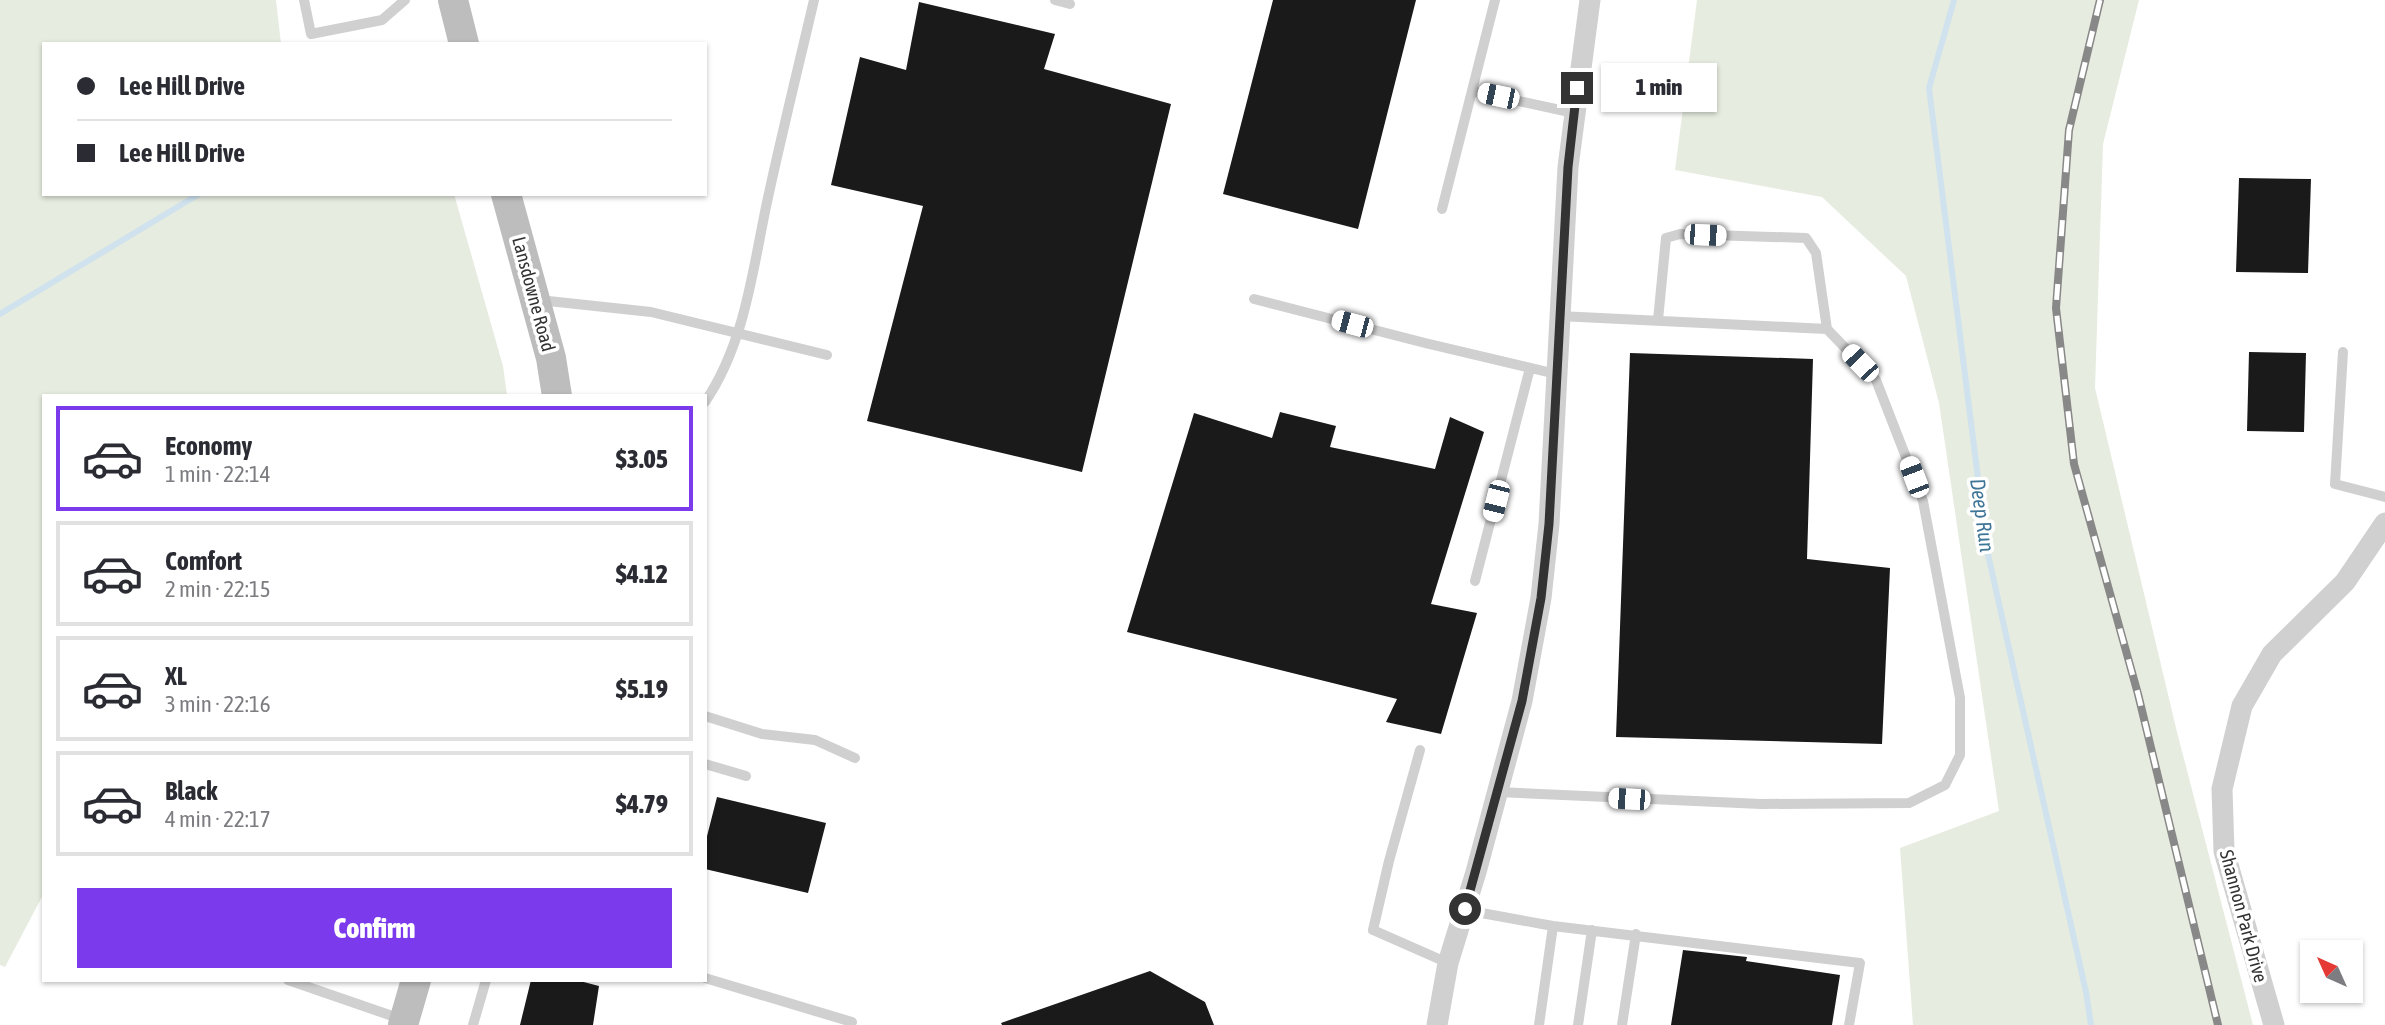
<!DOCTYPE html>
<meta charset="utf-8">
<style>
body{margin:0;font-family:"Asap Condensed",sans-serif;background:#f7f7f7;color:#2b2b33;height:100vh;display:flex;flex-direction:column;font-size:26px;white-space:nowrap}
*{box-sizing:border-box;margin:0}
p{font-size:23px;color:#7c7c81}
.icon{flex:none;width:38px;height:38px;fill:none;stroke:currentColor;stroke-width:2;stroke-linecap:round;stroke-linejoin:round}
.map{position:relative;flex:1;overflow:hidden}
.drawer{position:absolute;left:42px;top:394px;width:665px;height:588px;display:flex;flex-direction:column;background:#fff;border-radius:0px;box-shadow:0 2px 5px #0004}
.drawer>*{flex:none}
.guide{position:absolute;left:42px;top:42px;width:665px;height:154px;border-radius:0px;box-shadow:0 2px 5px #0004;display:grid;align-content:center;height:154px;padding:0 35px;background:#fff}
.needle{width:46px;rotate:315deg}
.controls{position:absolute;left:2300px;top:940px;display:grid;gap:14px}
.controls a{display:grid;place-items:center;width:63px;height:63px;border-radius:0px;background:#fff;box-shadow:0 2px 5px #0004;font-size:35px}
.end{position:absolute;width:32px;height:32px;margin:-16px;border:9px solid #333;background:#fff;box-shadow:0 0 0 4px #fff}
.from{border-radius:50%}
.bubble{position:absolute;height:49px;border-radius:0px;background:#fff;box-shadow:0 2px 5px #0004;font-size:23px;font-weight:800;line-height:49px;text-align:center}
.car{position:absolute;width:21px;height:42px;margin:-21px -10px;border-radius:9px;box-shadow:0 0 5px 2px #0007;background:linear-gradient(#fff 24%,#345 0 40%,#fff 0 76%,#345 0 86%,#fff 0)}
.guide b{display:flex;align-items:center;gap:24px;height:66px;font-size:26px}
.guide b+b{border-top:2px solid #e1e1e2}
.guide i{width:18px;height:18px;background:#2b2b33}
ul{padding:12px 0 0;list-style:none}
li{display:flex;align-items:center;gap:21px;height:105px;margin:0 14px 10px;padding:0 21px;border:4px solid #e1e1e2;border-radius:0px}
li div{flex:1}
li b{display:block;font-size:26px}
li em{font-style:normal;font-weight:800}
li.active{border-color:#7c3aed}
li>.icon{width:63px;height:63px;stroke-width:1.5}
.action{display:flex;gap:14px;margin-top:auto;padding:14px 35px}
.action a{flex:1;height:80px;border-radius:0px;background:#7c3aed;color:#fff;font-size:28px;font-weight:800;line-height:80px;text-align:center}
.map>svg:first-child{display:block}
</style>
<div class="map">
<svg width="2385" height="1025" viewBox="0 0 2385 1025">
<rect width="100%" height="100%" fill="#fff"/>
<path fill="#e6ecdf" d="M0 0H276L281 44H44V194H454L503 366 507 395 44 396V893L5 967 0 965Z
M1697 0H2139L2103 144 2095 388 2177 732 2253 1025H1913L1900 848 1999 811 1939 403 1906 276 1822 197 1675 170Z"/>
<g fill="none" stroke-linecap="round" stroke-linejoin="round">
<path stroke="#cfe2ee" stroke-width="6" d="M1954 0 1929 88 1987 550 2086 992 2091 1025
M0 314 199 194"/>
</g>
<path fill="#1a1a1a" d="M1273 0H1416L1358 229 1223 194Z
M919 2 1055 34 1044 69 1171 104 1082 472 867 421 923 206 831 185 860 57 906 70Z
M2239 178 2311 179 2308 273 2236 272Z
M2249 352 2306 353 2304 432 2247 431Z
M1630 353 1813 359 1807 559 1890 568 1882 744 1616 737Z
M1280 412 1336 426 1330 447 1435 469 1450 417 1484 432 1431 604 1477 613 1441 734 1386 722 1397 699 1127 632 1194 413 1272 438Z
M717 797 826 823 808 893 705 869V844Z
M1683 950 1747 957 1746 961 1840 975 1832 1025H1671Z
M1150 971 1205 1002 1214 1025H1002L1001 1023Z
M531 980H576L599 986 593 1025H520Z"/>
<g fill="none" stroke-linecap="round" stroke-linejoin="round">
<path stroke="#d0d0d0" stroke-width="10" d="M304 0 311 34 382 20 405 0
M1055 0 1070 4
M1472 91 1574 113
M1442 209 1495 0
M1254 299 1425 343 1556 374
M539 300 651 312 827 355
M1658 320 1666 238 1680 234 1806 238 1816 253 1827 329
M2343 352 2335 484 2385 497
M705 402C747 340 753 264 769 193 783 129 799 64 814 0
M1475 581 1530 368
M705 716 762 734 815 740 855 758
M1420 750 1389 861 1373 930 1448 963
M705 764 746 776
M1498 792 1761 804 1909 803 1945 785 1960 755V698L1923 501 1876 380 1827 329 1559 316
M1465 910 1553 926 1860 963 1849 1025
M705 978 852 1022
M288 980 401 1019
M473 1025 486 980
M1539 1025 1553 926
M1578 1025 1592 930
M1622 1025 1636 934"/>
<path stroke="#d0d0d0" stroke-width="21" d="M1437 1025 1448 963 1476 872 1522 701 1541 598 1549 524 1568 167 1590 0
M2274 1025 2224 851 2222 789 2242 706 2272 654 2345 582 2385 523"/>
<path stroke="#bdbdbd" stroke-width="30" d="M453 0 464 44
M506 194 551 358 557 396
M403 1025 416 980"/>
<defs>
<path id="rail" d="M2100 0 2069 130 2056 308 2074 464 2138 694 2218 1025"/>
</defs>
<use href="#rail" stroke="#888" stroke-width="8"/>
<use href="#rail" stroke="#fff" stroke-width="5" stroke-dasharray="16" stroke-linecap="butt"/>
</g>
<g fill="none" stroke-linecap="round" stroke-linejoin="round">
<path stroke="#333" stroke-width="9" d="M1465 909 1522 701 1541 598 1549 524 1568 167 1577 88"/>
</g>
<g text-anchor="middle" dominant-baseline="central" stroke-width="7" stroke-linejoin="round" paint-order="stroke">
<g font-size="19" fill="#333" stroke="#fff">
<text transform="translate(534 294) rotate(75)">Lansdowne Road</text>
<text transform="translate(2244 916) rotate(75)">Shannon Park Drive</text>
</g>
<g font-size="21" font-style="italic" fill="#3f7597" stroke="#fff">
<text transform="translate(1983 515) rotate(82)">Deep Run</text>
</g>
</g>
</svg>
<div class="controls">
<a><svg class="needle" viewBox="-14 -14 28 28"><path d="M0-13l5 13h-10z" fill="#e53935"/><path d="M0 13l5-13h-10z" fill="#7c7c81"/></svg></a>
</div>
<i class="end from" style="left:1465px;top:909px"></i>
<i class="end" style="left:1577px;top:88px"></i>
<div class="bubble" style="left:1601px;top:63px;width:116px">1 min</div>
<i class="car" style="left:1498px;top:96px;rotate:282deg"></i>
<i class="car" style="left:1705px;top:235px;rotate:92deg"></i>
<i class="car" style="left:1352px;top:324px;rotate:285deg"></i>
<i class="car" style="left:1860px;top:363px;rotate:316deg"></i>
<i class="car" style="left:1914px;top:477px;rotate:339deg"></i>
<i class="car" style="left:1496px;top:501px;rotate:194deg"></i>
<i class="car" style="left:1629px;top:799px;rotate:273deg"></i>
<div class="guide">
<b><i class="from"></i>Lee Hill Drive</b>
<b><i></i>Lee Hill Drive</b>
</div>
<section class="drawer">
<ul>
<li class="active"><svg class="icon" aria-label="car" viewBox="0 0 24 24"><path d="M5 17H2v-5l4-1 3-4h7l3 4 3 1v5h-3M9 17h6M6 11h13"/><circle cx="7" cy="17" r="2"/><circle cx="17" cy="17" r="2"/></svg><div><b>Economy</b><p>1 min · 22:14</p></div><em>$3.05</em></li>
<li><svg class="icon" aria-label="car" viewBox="0 0 24 24"><path d="M5 17H2v-5l4-1 3-4h7l3 4 3 1v5h-3M9 17h6M6 11h13"/><circle cx="7" cy="17" r="2"/><circle cx="17" cy="17" r="2"/></svg><div><b>Comfort</b><p>2 min · 22:15</p></div><em>$4.12</em></li>
<li><svg class="icon" aria-label="car" viewBox="0 0 24 24"><path d="M5 17H2v-5l4-1 3-4h7l3 4 3 1v5h-3M9 17h6M6 11h13"/><circle cx="7" cy="17" r="2"/><circle cx="17" cy="17" r="2"/></svg><div><b>XL</b><p>3 min · 22:16</p></div><em>$5.19</em></li>
<li><svg class="icon" aria-label="car" viewBox="0 0 24 24"><path d="M5 17H2v-5l4-1 3-4h7l3 4 3 1v5h-3M9 17h6M6 11h13"/><circle cx="7" cy="17" r="2"/><circle cx="17" cy="17" r="2"/></svg><div><b>Black</b><p>4 min · 22:17</p></div><em>$4.79</em></li>
</ul>
<div class="action"><a>Confirm</a></div>
</section>
</div>
